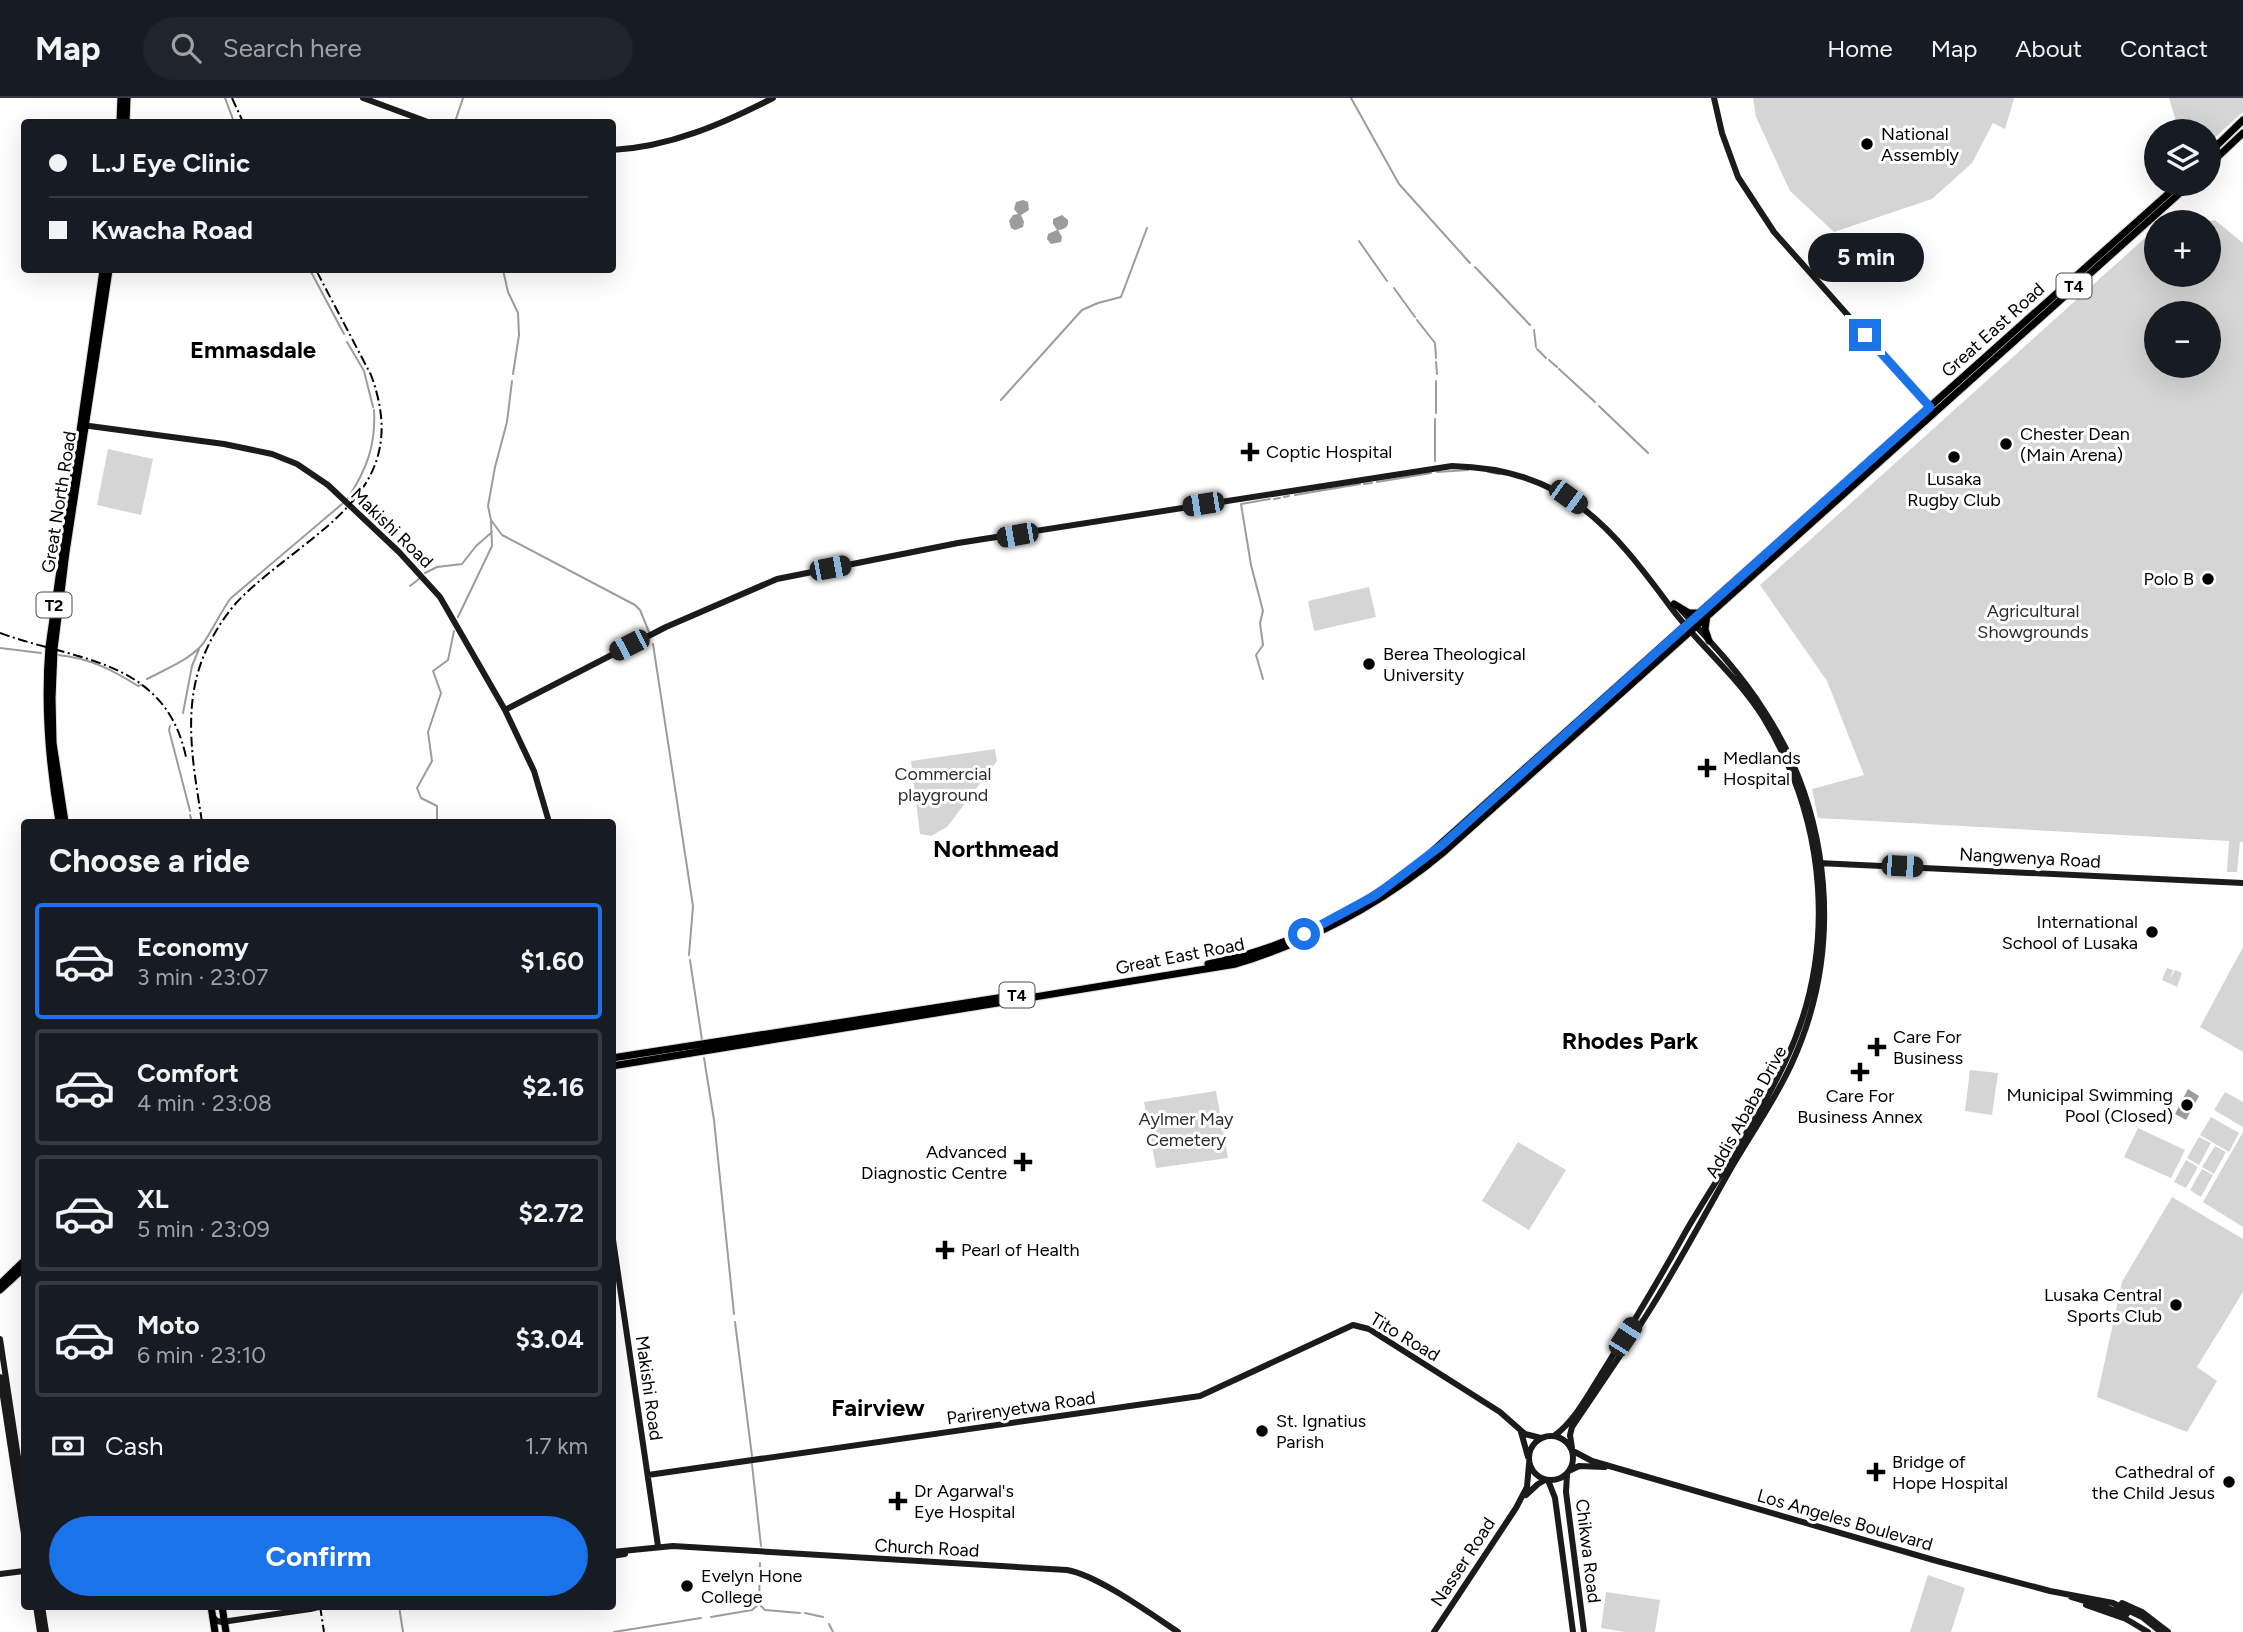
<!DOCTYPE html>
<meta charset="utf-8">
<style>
body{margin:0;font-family:Figtree,sans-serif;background:#20242c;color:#f1f3f6;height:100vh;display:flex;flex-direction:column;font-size:26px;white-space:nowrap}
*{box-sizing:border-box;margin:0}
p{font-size:23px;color:#9ea1a6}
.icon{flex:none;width:38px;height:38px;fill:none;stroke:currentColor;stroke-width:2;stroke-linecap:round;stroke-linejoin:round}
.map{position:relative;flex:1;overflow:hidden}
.side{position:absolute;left:21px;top:721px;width:595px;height:791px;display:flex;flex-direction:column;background:#171b24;border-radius:7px;box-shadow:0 7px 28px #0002}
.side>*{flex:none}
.guide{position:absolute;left:21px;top:21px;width:595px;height:154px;border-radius:7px;box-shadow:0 7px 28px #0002;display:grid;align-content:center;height:154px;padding:0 28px;background:#171b24}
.tools{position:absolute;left:2144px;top:21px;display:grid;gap:14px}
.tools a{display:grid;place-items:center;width:77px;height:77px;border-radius:50%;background:#171b24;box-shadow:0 7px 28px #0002;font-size:35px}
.end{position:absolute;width:32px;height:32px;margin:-16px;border:9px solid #1a73e8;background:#fff;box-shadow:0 0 0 4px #fff}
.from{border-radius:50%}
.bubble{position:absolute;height:49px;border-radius:24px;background:#171b24;box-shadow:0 7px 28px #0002;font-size:23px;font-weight:700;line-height:49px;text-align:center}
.car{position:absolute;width:21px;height:42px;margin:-21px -10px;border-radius:9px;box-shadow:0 0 5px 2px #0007;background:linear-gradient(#222 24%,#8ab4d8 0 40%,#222 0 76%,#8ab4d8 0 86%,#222 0)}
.guide b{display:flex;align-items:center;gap:24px;height:66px;font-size:26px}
.guide b+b{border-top:2px solid #363941}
.guide i{width:18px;height:18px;background:#f1f3f6}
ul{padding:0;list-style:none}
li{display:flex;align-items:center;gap:21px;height:116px;margin:0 14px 10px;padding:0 14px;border:4px solid #363941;border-radius:7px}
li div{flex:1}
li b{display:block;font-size:26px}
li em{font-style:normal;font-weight:700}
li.current{border-color:#1a73e8}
li>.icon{width:63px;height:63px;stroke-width:1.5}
h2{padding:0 28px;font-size:32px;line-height:84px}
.pay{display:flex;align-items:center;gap:18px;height:77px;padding:0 28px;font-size:26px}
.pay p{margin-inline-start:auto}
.action{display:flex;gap:14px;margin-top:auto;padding:14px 28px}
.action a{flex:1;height:80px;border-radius:42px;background:#1a73e8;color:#fff;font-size:28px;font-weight:700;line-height:80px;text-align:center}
header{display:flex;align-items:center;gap:42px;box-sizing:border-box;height:98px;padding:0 35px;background:#171b24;border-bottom:2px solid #363941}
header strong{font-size:33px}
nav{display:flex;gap:38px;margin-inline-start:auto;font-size:24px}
.search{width:490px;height:63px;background:#20242c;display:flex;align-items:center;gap:18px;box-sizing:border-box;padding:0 24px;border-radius:38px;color:#9ea1a6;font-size:26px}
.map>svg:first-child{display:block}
</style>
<header>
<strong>Map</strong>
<div class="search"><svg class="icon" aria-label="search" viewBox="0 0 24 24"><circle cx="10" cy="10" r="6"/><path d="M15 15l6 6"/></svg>Search here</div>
<nav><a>Home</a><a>Map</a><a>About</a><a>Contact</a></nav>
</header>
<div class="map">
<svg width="2243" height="1534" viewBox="0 0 2243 1534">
<rect width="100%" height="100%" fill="#fff"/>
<path fill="#d5d5d5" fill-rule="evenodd" d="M1753 0H2014V1L2005 31 1993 25 1972 65 1932 101 1834 134 1790 93 1756 19Z
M2169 0H2243V14L2209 45 2208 33H2179Z
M2178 113C2189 122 2201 127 2215 122L2243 145V744H2240L2237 774H2227L2229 743 1818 720 1812 691 1864 677 1827 583 1760 487 2156 130V177H2208V124H2162ZM2156 215H2208V268H2156Z
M108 351 153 361 141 417 97 407Z
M1369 489 1376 519 1314 533 1308 503Z
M995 651 997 663 947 729 931 738 920 736 911 663Z
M2243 849V954L2200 929Z
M2167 870 2173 872 2170 881 2175 872 2182 875 2177 889 2162 882Z
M1970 972 1998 975 1992 1017 1965 1013Z
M1216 993 1228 1060 1156 1070 1144 1004Z
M2225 994 2243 1004V1029L2214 1012Z
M2211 1019 2239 1035 2229 1054 2200 1037Z
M2138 1030 2185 1052 2171 1080 2124 1059Z
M2243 1034V1129L2203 1104Z
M2199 1039 2211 1045 2199 1067 2187 1060Z
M1518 1044 1566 1072 1529 1132 1482 1103Z
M2215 1048 2226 1054 2214 1076 2202 1069Z
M2186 1062 2198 1069 2186 1090 2174 1084Z
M2202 1071 2213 1077 2201 1099 2190 1092Z
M2172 1099 2243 1141V1194L2197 1269 2217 1283 2187 1334 2097 1299 2122 1184Z
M1928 1477 1965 1490 1951 1534H1910Z
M1606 1494 1660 1502 1655 1534H1625L1601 1530Z"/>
<path fill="#9c9c9c" d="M1023 102 1028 104 1029 112 1021 117 1024 124 1023 129 1015 132 1011 130 1009 123 1013 117 1018 116 1014 111 1016 104Z
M1062 117 1068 122C1069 129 1065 131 1058 132L1062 139 1061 144 1051 146 1047 141 1048 136 1057 132 1053 126V121Z
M2188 991 2199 998 2186 1022 2175 1016Z"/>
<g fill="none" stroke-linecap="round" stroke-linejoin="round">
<path stroke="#9c9c9c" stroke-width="2" d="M225 0 234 24
M1351 0 1399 86 1470 165
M455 24 463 0
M1359 143 1387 183
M1475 169 1530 227
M310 172 344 236
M503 172 508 194 518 215 519 237 513 276
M1394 190 1415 219
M1417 222 1435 245 1436 260
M1534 232 1536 249
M347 244 364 273 373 309
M1537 251 1546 260
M1549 262 1557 269
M1436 264 1437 276
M1559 271 1595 304
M512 283 507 324 495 369 488 408 491 422 502 437 635 507 640 512 649 534
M1001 302 1082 212 1098 205 1121 199 1147 130
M1599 308 1648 355
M1436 315V283
M1435 363V321
M1437 374 1468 372
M1488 374 1499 376
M1377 384 1431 375
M1364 386 1372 385
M1295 397 1360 386
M1284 399 1289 398
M348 400C367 371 376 346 374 312
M1274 401 1280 400
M425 475 437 469 462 466 476 448 492 434
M410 488 419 481
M458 519 492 448 491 423
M653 546 693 808 689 857
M0 550 41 555
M58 557C89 560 113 572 138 588L142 587
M147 581C164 572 187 563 201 548 210 538 220 514 231 500L342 406
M1263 581 1256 557 1263 547 1260 525 1263 513 1251 467 1241 406 1270 401
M183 615 192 568 199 551
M170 628 169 632 190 713
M190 717 192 724
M437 724V708L421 700 417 690 432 663 428 634 441 595 433 573 448 562 454 533
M690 862 702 942
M704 960 714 1022 734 1216
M735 1224 752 1358
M752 1366 761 1448
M759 1505 760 1465
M760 1507 765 1512 800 1515
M399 1508 403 1534
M805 1515 823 1519
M711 1519 752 1512 759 1506
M829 1526 833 1534
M614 1534 701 1520"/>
<defs>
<path id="primary" d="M120 24 121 0
M126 24 127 0
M2208 56 2243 22
M2208 68 2243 35
M1674 506 1689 515H1699
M1707 517 1705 531 1709 543
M59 724C49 666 44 609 49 549L103 172
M65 724 53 645 52 600 54 551 66 454 109 172
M1208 866C1291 849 1351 816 1418 766L2179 86
M612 960 1030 895
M612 968 1236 866C1314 842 1383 805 1445 753L2190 86
M0 1186 24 1163
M0 1192 24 1170
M211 1508 215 1534
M222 1508 226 1534"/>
</defs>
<use href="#primary" stroke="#dbdbdb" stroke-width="9"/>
<path stroke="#1b1b1b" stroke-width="6" d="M363 0 428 24
M1714 0 1722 35 1738 79 1774 134 1932 312
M612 52C670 49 722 26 773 0
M82 327 224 346 272 356 297 366 328 387 399 454 440 499 505 612 534 673 549 724
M505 612 666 529 777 481 958 445 1452 368C1565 371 1610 427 1672 511 1701 549 1737 578 1763 619 1827 723 1838 853 1785 964 1758 1022 1718 1078 1686 1133 1660 1180 1633 1225 1605 1270 1590 1293 1576 1322 1554 1338
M1818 765 2243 785
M612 1135 658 1448
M0 1241 24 1399
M0 1279 24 1436
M1521 1334 1528 1359
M1529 1360a22 22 0 1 1 44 0a22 22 0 1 1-44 0Z
M1572 1350 1570 1337 1572 1329C1599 1289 1626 1250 1651 1210 1679 1165 1704 1118 1730 1072 1750 1037 1774 1004 1791 967 1844 853 1832 718 1765 614 1741 576 1711 544 1681 512
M1573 1353 1592 1363 1937 1463 2050 1493 2113 1505 2142 1519 2161 1534
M1571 1372 1579 1368 1605 1369
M1567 1376 1566 1394 1584 1534
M648 1377 1200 1298 1353 1227 1369 1231 1500 1314 1525 1336 1541 1340
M1548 1382 1555 1400 1573 1534
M1526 1397 1538 1386 1545 1382
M612 1454 673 1448 1067 1472C1097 1477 1151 1516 1178 1534
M612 1458 625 1456
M0 1476 24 1473
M2071 1499 2127 1516
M2122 1505 2142 1514 2168 1534
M2086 1507 2126 1521 2148 1534
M36 1508 40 1534
M42 1508 46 1534
M213 1519 217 1523 222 1524 310 1511
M1434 1534 1516 1410 1527 1389 1529 1366"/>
<use href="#primary" stroke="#000" stroke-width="7"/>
<path stroke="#000" stroke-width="2" stroke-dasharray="10 3.5 2 3.5" stroke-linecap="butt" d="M232 0 243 24
M0 535C77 563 165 561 186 659
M202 724C195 678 185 628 196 582 203 551 223 516 246 495 317 429 414 393 371 277L316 172
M320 1508 324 1534"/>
<path stroke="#1b1b1b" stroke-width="6" d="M310 1511 323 1508"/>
</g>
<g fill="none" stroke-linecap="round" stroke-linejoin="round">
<path stroke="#1a73e8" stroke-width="9" d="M1304 836 1376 797 1442 747 1930 309 1865 237"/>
</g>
<g fill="#000" stroke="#fff" stroke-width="2.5">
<circle cx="1867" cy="46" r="7"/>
<circle cx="2006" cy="346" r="7"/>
<path d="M1246.5 343.5h7v7h7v7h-7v7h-7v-7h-7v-7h7z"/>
<circle cx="1954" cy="359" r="7"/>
<circle cx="2208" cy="481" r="7"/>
<circle cx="1369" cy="566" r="7"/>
<path d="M1703.5 659.5h7v7h7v7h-7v7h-7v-7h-7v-7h7z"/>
<circle cx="2152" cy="834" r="7"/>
<path d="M1873.5 938.5h7v7h7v7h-7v7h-7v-7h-7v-7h7z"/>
<path d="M1856.5 963.5h7v7h7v7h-7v7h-7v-7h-7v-7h7z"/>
<circle cx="2187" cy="1007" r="7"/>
<path d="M1019.5 1053.5h7v7h7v7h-7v7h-7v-7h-7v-7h7z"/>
<path d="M941.5 1141.5h7v7h7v7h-7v7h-7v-7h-7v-7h7z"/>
<circle cx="2176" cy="1207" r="7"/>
<circle cx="1262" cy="1333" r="7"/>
<path d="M1872.5 1363.5h7v7h7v7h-7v7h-7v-7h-7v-7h7z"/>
<circle cx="2229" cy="1384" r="7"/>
<path d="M894.5 1392.5h7v7h7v7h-7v7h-7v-7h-7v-7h7z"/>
<circle cx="687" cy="1488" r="7"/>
</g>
<g text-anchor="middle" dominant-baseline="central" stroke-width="6" stroke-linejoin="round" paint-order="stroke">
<g fill="#fff" stroke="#4c4c4c" stroke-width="2">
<rect x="2056.5" y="175.5" width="35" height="25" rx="5"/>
<rect x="36.5" y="494.5" width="35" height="25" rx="5"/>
<rect x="999.5" y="884.5" width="35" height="25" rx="5"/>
</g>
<g font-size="16" font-weight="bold" fill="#000">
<text x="2074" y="188">T4</text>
<text x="54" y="507">T2</text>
<text x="1017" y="897">T4</text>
</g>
<g font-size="18" fill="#000" stroke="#fff" text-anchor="start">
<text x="1881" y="36">National<tspan x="1881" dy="21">Assembly</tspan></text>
<text x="2020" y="336">Chester Dean<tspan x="2020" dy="21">(Main Arena)</tspan></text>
<text x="1266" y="354">Coptic Hospital</text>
<text x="1954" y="381" text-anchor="middle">Lusaka<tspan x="1954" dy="21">Rugby Club</tspan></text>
<text x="2194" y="481" text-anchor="end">Polo B</text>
<text x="1383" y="556">Berea Theological<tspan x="1383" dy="21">University</tspan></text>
<text x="1723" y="660">Medlands<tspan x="1723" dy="21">Hospital</tspan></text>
<text x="2138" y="824" text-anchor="end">International<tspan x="2138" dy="21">School of Lusaka</tspan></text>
<text x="1893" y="939">Care For<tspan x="1893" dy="21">Business</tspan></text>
<text x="2173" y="997" text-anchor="end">Municipal Swimming<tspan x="2173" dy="21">Pool (Closed)</tspan></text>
<text x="1860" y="998" text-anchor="middle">Care For<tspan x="1860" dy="21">Business Annex</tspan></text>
<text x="1007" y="1054" text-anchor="end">Advanced<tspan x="1007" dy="21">Diagnostic Centre</tspan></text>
<text x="961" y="1152">Pearl of Health</text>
<text x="2162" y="1197" text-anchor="end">Lusaka Central<tspan x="2162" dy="21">Sports Club</tspan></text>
<text x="1276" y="1323">St. Ignatius<tspan x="1276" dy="21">Parish</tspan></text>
<text x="1892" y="1364">Bridge of<tspan x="1892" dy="21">Hope Hospital</tspan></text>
<text x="2215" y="1374" text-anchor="end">Cathedral of<tspan x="2215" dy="21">the Child Jesus</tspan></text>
<text x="914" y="1393">Dr Agarwal's<tspan x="914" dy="21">Eye Hospital</tspan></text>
<text x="701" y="1478">Evelyn Hone<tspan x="701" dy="21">College</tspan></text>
</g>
<g font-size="18" fill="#000" stroke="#fff">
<text transform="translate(1993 232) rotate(-42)">Great East Road</text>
<text transform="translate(59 404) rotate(-81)">Great North Road</text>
<text transform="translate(392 430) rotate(44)">Makishi Road</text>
<text transform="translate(2030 760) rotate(3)">Nangwenya Road</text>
<text transform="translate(1180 858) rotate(-11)">Great East Road</text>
<text transform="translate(1746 1014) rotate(-61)">Addis Ababa Drive</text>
<text transform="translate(1405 1239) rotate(31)">Tito Road</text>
<text transform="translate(649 1290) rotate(82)">Makishi Road</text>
<text transform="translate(1021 1310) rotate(-8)">Parirenyetwa Road</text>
<text transform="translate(1845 1422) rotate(16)">Los Angeles Boulevard</text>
<text transform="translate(927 1450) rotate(3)">Church Road</text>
<text transform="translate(1588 1453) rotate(83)">Chikwa Road</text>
<text transform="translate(1463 1464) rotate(-57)">Nasser Road</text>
</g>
<g font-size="18" fill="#2c2c2c" stroke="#fff">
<text x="2033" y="513">Agricultural<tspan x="2033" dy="21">Showgrounds</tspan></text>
<text x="943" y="676">Commercial<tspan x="943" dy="21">playground</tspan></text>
<text x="1186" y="1021">Aylmer May<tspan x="1186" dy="21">Cemetery</tspan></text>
</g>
<g font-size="24" font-weight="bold" fill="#000" stroke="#fff">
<text x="253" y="251">Emmasdale</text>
<text x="996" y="750">Northmead</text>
<text x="1630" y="942">Rhodes Park</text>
<text x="878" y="1309">Fairview</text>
</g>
</g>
</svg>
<div class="tools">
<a><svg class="icon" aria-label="layers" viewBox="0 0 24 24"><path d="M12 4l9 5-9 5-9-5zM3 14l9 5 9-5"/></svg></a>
<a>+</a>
<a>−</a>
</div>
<i class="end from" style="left:1304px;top:836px"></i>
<i class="end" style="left:1865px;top:237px"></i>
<div class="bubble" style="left:1808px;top:135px;width:116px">5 min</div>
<i class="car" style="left:1568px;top:399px;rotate:126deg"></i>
<i class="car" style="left:1203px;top:406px;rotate:261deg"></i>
<i class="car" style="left:1017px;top:437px;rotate:260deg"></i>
<i class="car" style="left:830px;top:470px;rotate:79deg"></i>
<i class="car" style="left:629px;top:547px;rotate:243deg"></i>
<i class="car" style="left:1902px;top:768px;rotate:93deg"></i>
<i class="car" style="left:1625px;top:1239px;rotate:33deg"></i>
<div class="guide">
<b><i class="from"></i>L.J Eye Clinic</b>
<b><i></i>Kwacha Road</b>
</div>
<section class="side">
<h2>Choose a ride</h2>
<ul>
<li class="current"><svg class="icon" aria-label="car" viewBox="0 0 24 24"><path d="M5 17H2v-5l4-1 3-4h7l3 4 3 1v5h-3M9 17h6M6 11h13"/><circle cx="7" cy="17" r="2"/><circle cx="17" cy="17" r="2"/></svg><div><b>Economy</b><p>3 min · 23:07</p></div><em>$1.60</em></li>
<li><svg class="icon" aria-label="car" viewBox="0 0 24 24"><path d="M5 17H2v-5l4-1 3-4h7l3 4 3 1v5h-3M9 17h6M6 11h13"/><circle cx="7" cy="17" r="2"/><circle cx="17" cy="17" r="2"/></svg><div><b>Comfort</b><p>4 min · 23:08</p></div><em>$2.16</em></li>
<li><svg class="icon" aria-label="car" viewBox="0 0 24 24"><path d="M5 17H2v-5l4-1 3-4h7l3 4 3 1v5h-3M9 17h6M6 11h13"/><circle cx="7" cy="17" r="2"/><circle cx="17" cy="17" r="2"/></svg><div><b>XL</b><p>5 min · 23:09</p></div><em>$2.72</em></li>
<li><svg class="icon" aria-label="car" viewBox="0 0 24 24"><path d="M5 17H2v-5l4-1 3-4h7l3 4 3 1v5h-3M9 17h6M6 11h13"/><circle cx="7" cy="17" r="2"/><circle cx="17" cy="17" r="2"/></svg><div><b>Moto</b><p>6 min · 23:10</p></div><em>$3.04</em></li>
</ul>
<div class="pay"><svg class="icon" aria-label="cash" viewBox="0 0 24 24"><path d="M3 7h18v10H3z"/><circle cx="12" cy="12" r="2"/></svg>Cash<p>1.7 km</p></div>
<div class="action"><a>Confirm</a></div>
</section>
</div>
